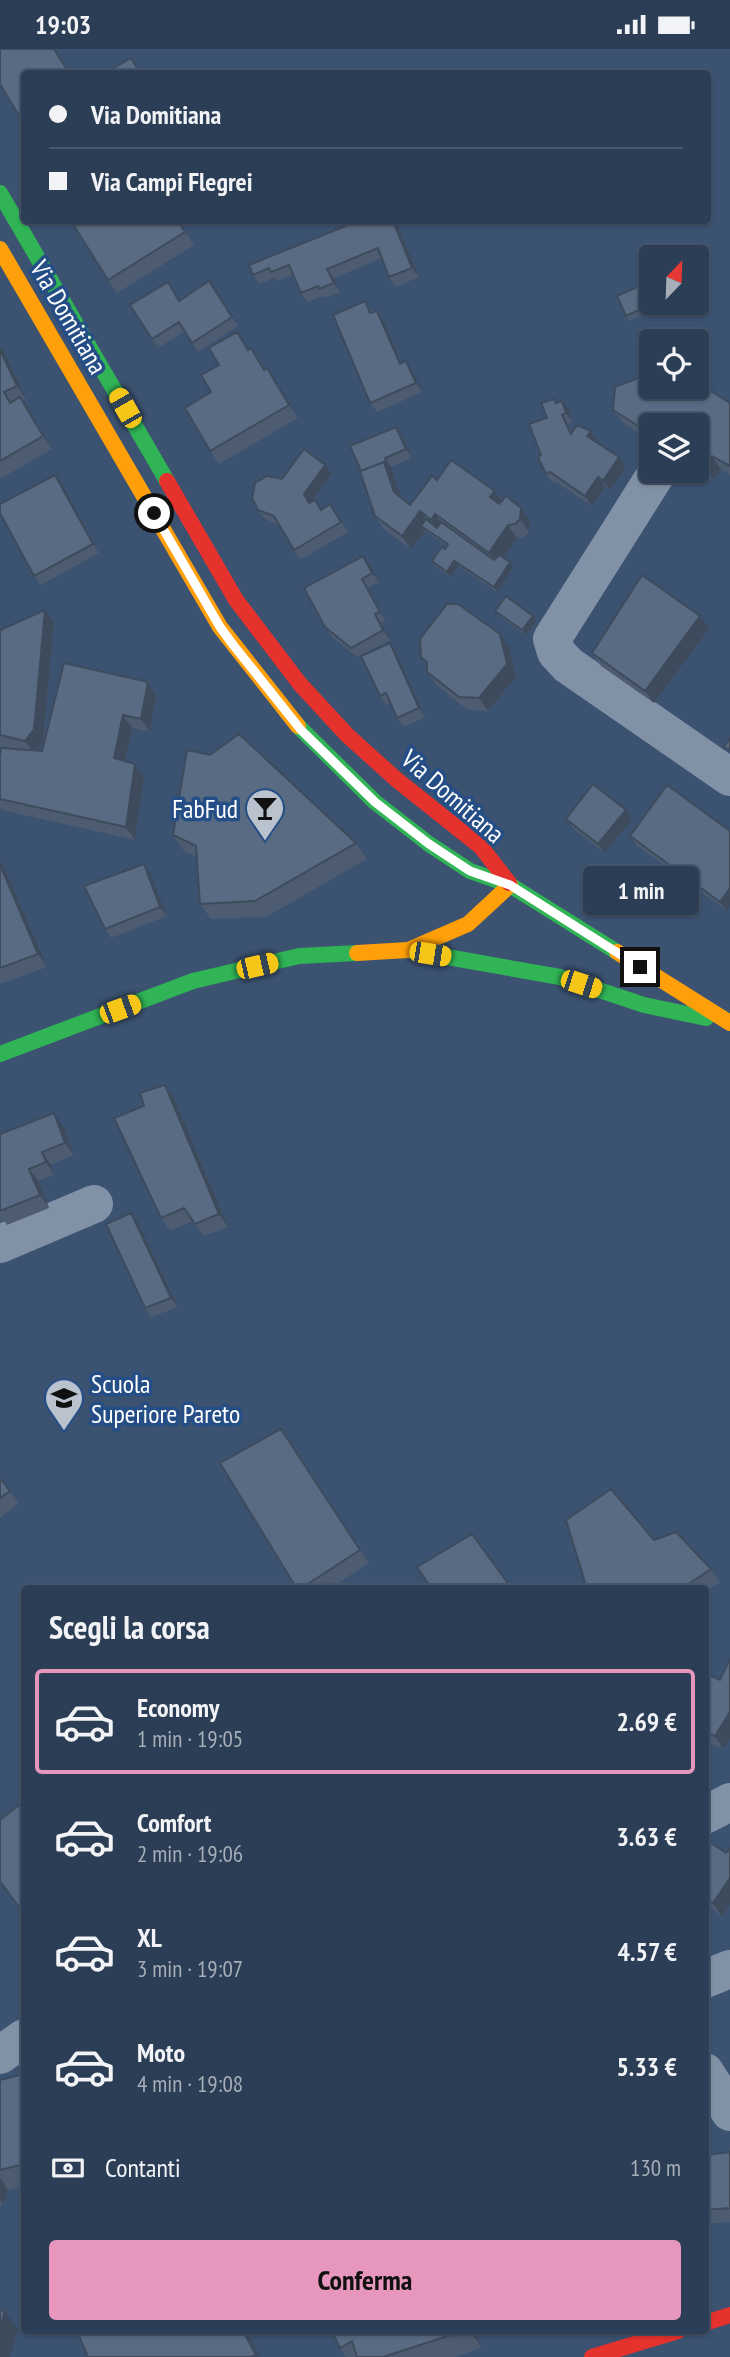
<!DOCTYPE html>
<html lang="it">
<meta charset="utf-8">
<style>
body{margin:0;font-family:"PT Sans Narrow",sans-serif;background:#38495f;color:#f1f3f6;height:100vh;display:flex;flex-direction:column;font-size:26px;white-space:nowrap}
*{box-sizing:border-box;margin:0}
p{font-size:23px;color:#a6aeb9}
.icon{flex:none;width:38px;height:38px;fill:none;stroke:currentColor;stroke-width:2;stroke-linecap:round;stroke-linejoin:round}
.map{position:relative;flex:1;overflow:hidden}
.details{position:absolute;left:21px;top:1536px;width:688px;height:749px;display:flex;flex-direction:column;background:#2c3e55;border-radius:7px;box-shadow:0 2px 5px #0004,0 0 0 2px #48576c}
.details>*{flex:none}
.top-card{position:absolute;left:21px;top:21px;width:690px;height:154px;border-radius:7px;box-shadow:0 2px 5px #0004,0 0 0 2px #48576c;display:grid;align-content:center;height:154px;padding:0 28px;background:#2c3e55}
.needle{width:46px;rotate:23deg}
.tools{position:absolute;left:639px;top:196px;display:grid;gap:14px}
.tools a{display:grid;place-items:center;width:70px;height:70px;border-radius:7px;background:#2c3e55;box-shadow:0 2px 5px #0004,0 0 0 2px #48576c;font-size:35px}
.end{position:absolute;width:32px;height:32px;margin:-16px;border:9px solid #fff;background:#111;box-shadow:0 0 0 4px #111}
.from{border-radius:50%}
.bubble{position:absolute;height:49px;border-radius:7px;background:#2c3e55;box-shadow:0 2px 5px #0004,0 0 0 2px #48576c;font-size:23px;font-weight:700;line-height:49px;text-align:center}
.car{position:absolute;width:21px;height:42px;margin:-21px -10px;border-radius:9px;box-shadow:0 0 5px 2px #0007;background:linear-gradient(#f5c518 24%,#345 0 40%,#f5c518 0 76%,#345 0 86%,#f5c518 0)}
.top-card b{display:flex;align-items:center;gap:24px;height:66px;font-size:26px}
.top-card b+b{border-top:2px solid #48576c}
.top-card i{width:18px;height:18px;background:#f1f3f6}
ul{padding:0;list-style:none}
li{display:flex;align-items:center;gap:21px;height:105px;margin:0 14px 10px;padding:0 14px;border:4px solid transparent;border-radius:7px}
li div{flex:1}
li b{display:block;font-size:26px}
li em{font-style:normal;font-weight:700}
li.selected{border-color:#e797bd}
li>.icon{width:63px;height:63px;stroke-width:1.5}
h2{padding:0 28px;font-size:32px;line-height:84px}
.pay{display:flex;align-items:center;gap:18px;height:77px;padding:0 28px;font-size:26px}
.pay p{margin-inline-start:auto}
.primary-button{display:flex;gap:14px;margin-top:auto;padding:14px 28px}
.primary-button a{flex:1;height:80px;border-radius:7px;background:#e797bd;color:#111;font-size:28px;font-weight:700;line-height:80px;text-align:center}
.status{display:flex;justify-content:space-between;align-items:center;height:49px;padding:0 35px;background:#2c3e55;direction:ltr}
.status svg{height:19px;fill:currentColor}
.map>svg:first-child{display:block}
</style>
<div class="status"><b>19:03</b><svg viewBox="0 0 49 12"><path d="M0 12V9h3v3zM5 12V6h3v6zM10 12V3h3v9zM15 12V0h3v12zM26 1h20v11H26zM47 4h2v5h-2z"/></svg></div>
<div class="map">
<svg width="730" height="2308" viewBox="0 0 730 2308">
<rect width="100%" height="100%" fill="#3b5271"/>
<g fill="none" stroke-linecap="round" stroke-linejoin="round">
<path stroke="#8292a6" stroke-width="38" d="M658 422 552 590 556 603 568 616 730 728
M0 1195 94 1155
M705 1766 730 1753
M705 1930 730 1920
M0 2006 24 1989
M705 2023 730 2063"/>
<path stroke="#30b455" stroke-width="16" d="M0 144 167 432
M298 677 375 753 429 795 470 822 510 836 617 903
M408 901 560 928 644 956 706 969
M0 1005 193 932 299 907 357 904"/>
<path stroke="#ff9f0a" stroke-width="16" d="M0 200 220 578 298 677
M617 903 730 974
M357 904 408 901 468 875 510 836"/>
<path stroke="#e5322d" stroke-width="16" d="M167 432 236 551 300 635 347 686 397 731 481 798 509 834
M705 2274 730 2266
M592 2308 678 2282"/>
</g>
<path fill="#4d5c71" d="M179 172 194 196 117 244 108 231Z
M358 172H396L419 228 396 238 389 228 382 209 334 229 340 243 325 249 324 247 307 253 301 244 293 226 277 232 275 229 259 235 253 226Z
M209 232 238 277 198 303 185 282 158 299 152 290 180 251Z
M641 242 650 263 629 272 626 267Z
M365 252 373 263 377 262 383 271 402 314 412 321 422 343 377 363 370 354Z
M0 298 5 305 26 350 23 351 52 400 0 430Z
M249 300 260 311 265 320 276 332 298 369 219 415 210 402 211 343Z
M554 350 557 354 562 352 569 361 573 373 568 375 572 384 597 391 596 392 626 417 610 441 605 437 592 457 556 433 553 434 546 425 541 406 547 369Z
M730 354V426L721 420 714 431 696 421V376H651V392L622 373 613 361Z
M396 378 402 387 412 409 391 418 400 448 410 456 437 431 495 442 502 452 521 459 530 472 529 483 524 488 517 489 503 509 510 513 513 518 497 543 458 517 451 528 435 517 432 512 447 497 425 482 411 500 384 480 375 467 360 422Z
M332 425 312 452 322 461 330 455 348 483 300 511 279 476 265 470 258 461 282 430Z
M55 426 62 435 99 504 41 536 34 527Z
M370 516 379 533 368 539 386 572 381 574 390 591 357 608 332 588 325 578Z
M495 562 533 567 536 572 526 586 499 567Z
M54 573 43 692 36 702H42L148 633 156 646 150 683 132 679 125 712 144 727 135 791 2 761 0 757V708L14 700 3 697 0 701V581Z
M709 580 654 654 601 617 592 604Z
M500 585 509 598 516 628 488 662 468 661 436 636 427 623V616L421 608Z
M390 594 396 603 425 668 404 678 397 669 390 654 386 656 380 647Z
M210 706 356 794 367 810 266 868 211 870 200 855 197 808 184 802 173 786Z
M667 736 727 862 636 796 630 787Z
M626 761 632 770 604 804 573 779 566 770Z
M0 811 3 816 47 918 0 935Z
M150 824 167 867 111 889 105 880Z
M165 1036 174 1049 228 1178 204 1187 193 1172 170 1182 161 1169 144 1057Z
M63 1077 74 1106 51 1116 54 1126 38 1132 49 1159 7 1176 4 1171 0 1173V1085Z
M131 1164 138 1173 178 1258 151 1268 145 1259Z
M290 1392 369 1514 329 1540H297Z
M0 1429 19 1454 0 1469Z
M654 1491 711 1520 720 1533 705 1543V1540H587Z
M705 1624 723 1700 705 1692Z
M705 1790 722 1867 705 1855Z
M24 2025V2137L8 2141 3 2155 0 2157V2031Z
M705 2082 712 2106 730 2103V2173L705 2175Z
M332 2282H474L482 2299 454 2308H346L340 2299Z"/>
<path fill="#3e4b5c" d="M393 172H396L419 228 412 219Z
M327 220 334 229 340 243 334 234Z
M377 262 383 271 406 324 400 315Z
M0 298 5 305 26 350 17 337 0 301Z
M406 312 412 321 422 343 416 334Z
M267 319 276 332 298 369 289 356Z
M20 348 29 361 52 400 43 387Z
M562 352 569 361 573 373 566 364Z
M396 378 402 387 412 409 406 400Z
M591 382 597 391 594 396 587 387Z
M712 407 721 420 714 431 705 419Z
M619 408 626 417 610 441 603 432Z
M385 409 391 418 403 456 394 443 384 413Z
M325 416 332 425 311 454H309L304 445Z
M55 426 62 435 99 504 93 495Z
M598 428 605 437 592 457 585 447Z
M495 442 503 455 499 461 490 448Z
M521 459 530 472 529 483 520 470Z
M420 462 429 475 421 477 425 482 411 500 402 487Z
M435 465 444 478 440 484 431 471Z
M508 476 517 489 498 516 489 504Z
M363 507 370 516 379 533 372 524Z
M454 512 458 517 451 528 447 523Z
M510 513 513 518 497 543 494 538Z
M362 530 368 539 386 572 380 563Z
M45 561 54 573 43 692 34 705 25 692Z
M375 565 381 574 390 591 383 581Z
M533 567 536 572 526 586 522 581Z
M700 567 709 580 654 654 645 642Z
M500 585 509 598 516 628 488 662 479 649Z
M390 594 396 603 425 668 419 659Z
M148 633 156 646 150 683 141 670Z
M123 666 132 679 123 721 114 709Z
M135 715 144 727 135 791 126 778Z
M626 761 632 770 604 804 598 795Z
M0 811 3 816 47 918 38 905 0 816Z
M144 815 150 824 167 867 160 858Z
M730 839V857L727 862 720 853Z
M165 1036 174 1049 228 1178 219 1165Z
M54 1064 63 1077 74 1106 65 1094Z
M42 1103 51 1116 54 1126 46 1113Z
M29 1120 38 1132 49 1159 40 1146Z
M131 1164 138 1173 178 1258 171 1249Z
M730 1663V1690L723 1700 715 1687Z
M730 1829V1855L722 1867 713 1854Z
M705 2082 716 2119 708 2106 705 2099Z
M0 2129 8 2141 3 2155 0 2151Z
M5 2262 18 2281 10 2308H0V2279Z
M243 2282H247L260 2308H257L256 2306Z
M470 2282H474L482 2299Z"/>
<path fill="#596b83" stroke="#3e4b5c" stroke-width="2" d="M0 0H54L69 24H24V75L0 35Z
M131 9 140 24H105Z
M71 172H178L185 183 108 231Z
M358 172H393L412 219 389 228 378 199 327 220 334 234 319 240 318 237 301 244 289 216 271 223 269 219 253 226 249 216Z
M209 232 232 268 192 294 179 273 152 290 130 256 168 233 179 252Z
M637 238 646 258 626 267 617 247Z
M365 252 370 264 377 262 400 315 406 312 416 334 370 354 333 266Z
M237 283 248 301 251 299 264 321 267 319 289 356 210 402 185 359 211 343 201 326 219 316 209 299Z
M0 301 17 337 4 343 10 354 20 348 43 387 0 412Z
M651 324V338H696V333L730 354V417L712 407 705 419 696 414V376H651V385L613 361 615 338Z
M554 350 556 354 562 352 566 364 562 366 571 385 577 376 591 382 587 387 619 408 603 432 598 428 585 447 550 423 546 425 538 408 541 406 529 375 547 369 541 354Z
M396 378 406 400 385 409 387 417 384 413 361 422 350 397Z
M304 400 325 416 304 445 309 454 315 451 321 461 330 455 341 473 294 501 274 467 258 461 252 449 255 434 267 427 282 430Z
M451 411 495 442 490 448 499 455 506 447 521 459 520 470 515 475 508 476 489 504 435 465 431 471 420 462 402 487 375 467 360 422 384 413 394 443 410 456 432 427 437 431Z
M55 426 93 495 34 527 0 464V455Z
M426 470 437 479 441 473 494 511 499 506 510 513 494 538 454 512 447 523 432 512 442 498 445 500 448 495 421 477Z
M363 507 372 524 362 530 380 563 375 565 383 581 351 599 325 578 304 539Z
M642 526 700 567 645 642 592 604Z
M506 547 533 567 522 581 495 562Z
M447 555H458L500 585 507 615 479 649 459 648 427 623V613L421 608 420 590Z
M45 561 34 680 25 692 0 686V581Z
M390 594 419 659 397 669 386 644 380 647 361 607Z
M64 614 148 633 141 670 123 666 114 709 135 715 126 778 0 750V708L1 699 42 702Z
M239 685 356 794 255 852 200 855 196 797 173 786 187 701 210 706Z
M730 689V701L724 698Z
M593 735 626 761 598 795 566 770Z
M667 736 730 782V839L720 853 630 787Z
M144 815 160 858 105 880 84 837Z
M0 816 38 905 0 919Z
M165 1036 219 1165 195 1175 184 1159 161 1169 114 1069 144 1057 140 1044Z
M54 1064 65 1094 42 1103 46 1113 29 1120 40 1146 0 1162V1085Z
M131 1164 171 1249 145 1259 106 1175Z
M281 1380 360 1501 300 1540H297L220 1414Z
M0 1429 10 1442 0 1449Z
M611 1440 654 1491 676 1483 711 1520 681 1540H587L566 1471Z
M472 1485 512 1540H432L417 1518Z
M730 1610V1663L715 1687 705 1683V1624L720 1631Z
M24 1752V1865L0 1832V1771Z
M705 1790 726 1804 730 1799V1829L713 1854 705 1849Z
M24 2025V2115L0 2121V2031Z
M705 2099 708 2106 730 2103V2159L705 2161Z
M0 2261 5 2262 0 2279Z
M77 2282H243L256 2306 251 2308H88Z
M332 2282H463L383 2308H357L352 2292 340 2299Z"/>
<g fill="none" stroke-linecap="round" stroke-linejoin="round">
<path stroke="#fff" stroke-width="9" d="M154 464 220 578 234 597 301 681 375 753 429 795 470 822 510 836 640 918"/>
</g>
<defs>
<symbol id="bar-pin" viewBox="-11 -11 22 30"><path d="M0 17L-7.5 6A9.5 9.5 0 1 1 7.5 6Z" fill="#bac2cd" stroke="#254e87"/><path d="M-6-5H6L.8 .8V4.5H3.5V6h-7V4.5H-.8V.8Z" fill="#111"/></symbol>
<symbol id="school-pin" viewBox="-11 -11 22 30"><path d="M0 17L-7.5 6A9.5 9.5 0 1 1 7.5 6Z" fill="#bac2cd" stroke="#254e87"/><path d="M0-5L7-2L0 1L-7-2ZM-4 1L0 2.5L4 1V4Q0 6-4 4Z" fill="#111"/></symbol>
</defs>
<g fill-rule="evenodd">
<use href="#bar-pin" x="243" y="737" width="44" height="60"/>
<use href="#school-pin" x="42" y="1327" width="44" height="60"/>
</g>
<g text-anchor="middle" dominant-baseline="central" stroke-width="7" stroke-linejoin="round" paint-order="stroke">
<g font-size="26" fill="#fff" stroke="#254e87">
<text transform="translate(69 268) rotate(60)">Via Domitiana</text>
<text transform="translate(453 747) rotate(41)">Via Domitiana</text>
</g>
<g font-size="26" fill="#fff" stroke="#254e87" text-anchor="end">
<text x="238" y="759">FabFud</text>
<text x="91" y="1334" text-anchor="start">Scuola<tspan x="91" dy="30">Superiore Pareto</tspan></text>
</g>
</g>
</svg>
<div class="tools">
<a><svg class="needle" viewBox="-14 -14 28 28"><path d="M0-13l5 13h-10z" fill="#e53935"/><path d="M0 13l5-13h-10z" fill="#a6aeb9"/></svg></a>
<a><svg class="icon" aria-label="locate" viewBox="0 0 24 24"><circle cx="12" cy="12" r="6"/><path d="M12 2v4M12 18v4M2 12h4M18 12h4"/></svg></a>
<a><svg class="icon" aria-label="layers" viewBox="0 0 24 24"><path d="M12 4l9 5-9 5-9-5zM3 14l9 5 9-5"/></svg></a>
</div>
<i class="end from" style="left:154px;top:464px"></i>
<i class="end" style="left:640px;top:918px"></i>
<div class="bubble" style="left:583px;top:817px;width:116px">1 min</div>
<i class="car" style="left:125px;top:359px;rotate:330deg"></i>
<i class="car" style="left:430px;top:905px;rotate:99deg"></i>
<i class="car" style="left:257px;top:917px;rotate:77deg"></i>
<i class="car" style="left:581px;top:935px;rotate:108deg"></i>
<i class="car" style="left:120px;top:960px;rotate:70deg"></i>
<div class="top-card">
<b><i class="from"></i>Via Domitiana</b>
<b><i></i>Via Campi Flegrei</b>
</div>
<section class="details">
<h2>Scegli la corsa</h2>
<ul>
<li class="selected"><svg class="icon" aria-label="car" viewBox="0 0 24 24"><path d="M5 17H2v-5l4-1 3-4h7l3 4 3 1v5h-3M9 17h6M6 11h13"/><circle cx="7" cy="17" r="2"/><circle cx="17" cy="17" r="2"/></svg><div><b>Economy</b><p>1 min · 19:05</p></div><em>2.69 €</em></li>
<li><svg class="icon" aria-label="car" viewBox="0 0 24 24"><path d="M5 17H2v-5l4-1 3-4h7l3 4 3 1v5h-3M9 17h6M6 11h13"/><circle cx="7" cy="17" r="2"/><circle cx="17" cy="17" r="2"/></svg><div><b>Comfort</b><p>2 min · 19:06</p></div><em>3.63 €</em></li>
<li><svg class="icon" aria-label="car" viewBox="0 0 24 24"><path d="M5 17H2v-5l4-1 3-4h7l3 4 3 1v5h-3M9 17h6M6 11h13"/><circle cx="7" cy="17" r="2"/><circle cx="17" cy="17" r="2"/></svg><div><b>XL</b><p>3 min · 19:07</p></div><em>4.57 €</em></li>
<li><svg class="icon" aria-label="car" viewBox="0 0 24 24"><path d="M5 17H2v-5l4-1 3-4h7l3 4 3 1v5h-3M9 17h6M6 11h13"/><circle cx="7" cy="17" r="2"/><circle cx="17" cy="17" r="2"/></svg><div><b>Moto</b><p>4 min · 19:08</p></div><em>5.33 €</em></li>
</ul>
<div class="pay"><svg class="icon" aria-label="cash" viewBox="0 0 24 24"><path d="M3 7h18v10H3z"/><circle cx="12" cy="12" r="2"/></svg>Contanti<p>130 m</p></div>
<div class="primary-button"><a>Conferma</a></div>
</section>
</div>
